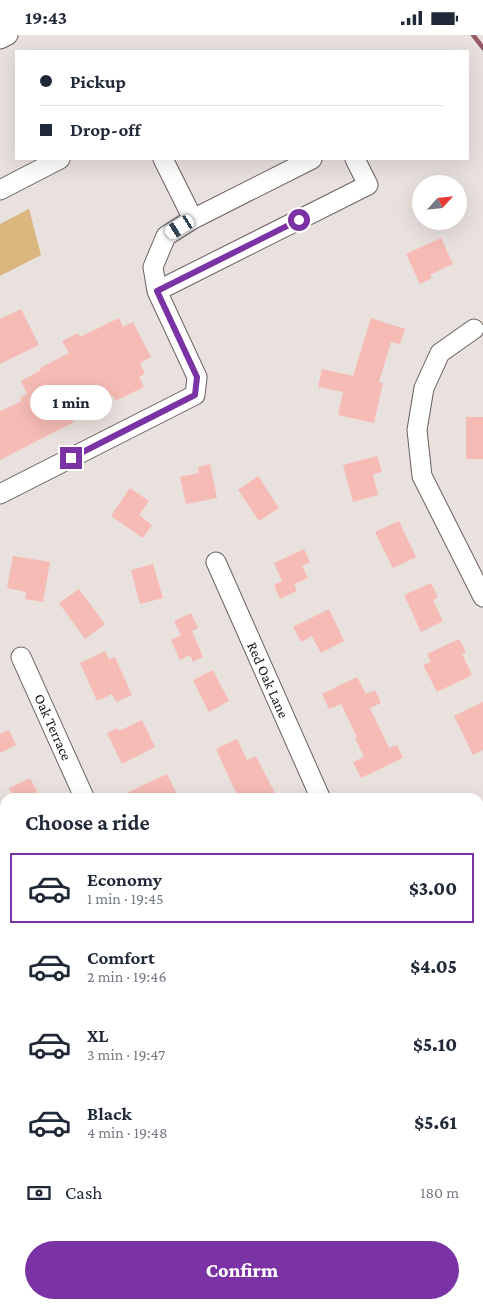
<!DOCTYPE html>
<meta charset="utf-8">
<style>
body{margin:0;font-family:"Crimson Pro",serif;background:#f6f6f7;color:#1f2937;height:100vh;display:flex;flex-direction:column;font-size:19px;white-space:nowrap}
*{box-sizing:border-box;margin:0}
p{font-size:16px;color:#747a83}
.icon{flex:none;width:28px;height:28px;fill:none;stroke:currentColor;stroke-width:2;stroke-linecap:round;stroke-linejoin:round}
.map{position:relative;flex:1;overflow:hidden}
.side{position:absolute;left:0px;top:758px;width:484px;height:516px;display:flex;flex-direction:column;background:#fff;border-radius:15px 15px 0 0;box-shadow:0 5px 20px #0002}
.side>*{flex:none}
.banner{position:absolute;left:15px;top:15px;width:454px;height:110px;border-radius:0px;box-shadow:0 5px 20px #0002;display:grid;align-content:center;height:110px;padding:0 25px;background:#fff}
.needle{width:32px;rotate:63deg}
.controls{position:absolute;left:412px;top:140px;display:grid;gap:10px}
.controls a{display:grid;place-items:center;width:55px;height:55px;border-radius:50%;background:#fff;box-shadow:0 5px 20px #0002;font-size:25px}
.end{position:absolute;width:22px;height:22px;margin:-11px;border:6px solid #7a32a5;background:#fff;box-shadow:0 0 0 2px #fff}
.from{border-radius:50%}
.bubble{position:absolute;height:35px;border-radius:18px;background:#fff;box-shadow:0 5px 20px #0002;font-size:16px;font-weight:800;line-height:35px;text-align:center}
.car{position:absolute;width:15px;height:30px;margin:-15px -8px;border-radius:6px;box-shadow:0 0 4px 1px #0007;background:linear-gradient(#fff 24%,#345 0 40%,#fff 0 76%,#345 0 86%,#fff 0)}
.banner b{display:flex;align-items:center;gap:18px;height:48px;font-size:19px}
.banner b+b{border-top:1px solid #e0e1e3}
.banner i{width:12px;height:12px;background:#1f2937}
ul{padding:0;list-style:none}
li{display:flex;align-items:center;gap:15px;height:70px;margin:0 10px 8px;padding:0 15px;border:2px solid transparent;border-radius:0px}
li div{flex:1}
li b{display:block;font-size:19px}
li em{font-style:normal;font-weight:800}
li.current{border-color:#7a32a5}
li>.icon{width:45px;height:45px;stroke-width:1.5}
h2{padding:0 25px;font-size:22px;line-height:60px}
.pay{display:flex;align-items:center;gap:12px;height:55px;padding:0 25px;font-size:19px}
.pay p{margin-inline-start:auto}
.primary-button{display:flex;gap:10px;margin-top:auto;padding:10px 25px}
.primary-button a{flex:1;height:58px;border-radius:30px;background:#7a32a5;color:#fff;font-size:20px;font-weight:800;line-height:58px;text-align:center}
.status{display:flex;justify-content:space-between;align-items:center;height:35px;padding:0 25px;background:#fff;direction:ltr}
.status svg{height:14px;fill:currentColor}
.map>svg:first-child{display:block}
</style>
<div class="status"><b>19:43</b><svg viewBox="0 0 49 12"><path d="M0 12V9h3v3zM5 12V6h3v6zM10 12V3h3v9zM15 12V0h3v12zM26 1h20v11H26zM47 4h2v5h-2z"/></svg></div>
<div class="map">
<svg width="483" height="1273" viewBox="0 0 483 1273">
<rect width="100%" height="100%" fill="#e9e1dd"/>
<path fill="#d9b77e" d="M29 174 41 220 0 241V189Z"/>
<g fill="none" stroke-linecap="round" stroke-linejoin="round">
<path stroke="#985866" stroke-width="4.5" d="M473 0 483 13"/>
</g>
<path fill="#f6bbb5" d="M441 203 453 229 430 240 432 243 420 249 406 219Z
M21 274 39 310 0 329V284Z
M119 283 123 292 133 287 151 322 140 328 145 339 139 342 144 352 115 366 113 361 71 382 74 387 0 425V376L22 366 20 363 27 359 21 346 41 335 40 333 69 318 62 306 78 298 80 302Z
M371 283 405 294 400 309 391 307 379 347 383 348 374 388 338 380 343 357 318 352 322 334 353 341Z
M466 382H483V424H466Z
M377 421 382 437 373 439 378 460 353 467 343 430Z
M210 429 217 463 186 469 180 442 199 438 198 432Z
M258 441 279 473 259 486 238 455Z
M130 453 149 466 139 480 152 490 143 503 111 481Z
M399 486 416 522 393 533 375 497Z
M304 514 310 527 302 531 308 543 294 549 297 556 280 564 274 550 282 546 274 528Z
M13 521 50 527 43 567 25 564 26 557 7 553Z
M153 529 163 563 140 569 131 535Z
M431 548 438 562 433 565 443 586 421 597 404 560Z
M79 554 105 589 85 604 59 568Z
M329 574 344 606 321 618 312 601 301 607 293 592Z
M191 578 198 593 192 596 203 622 193 627 190 620 180 625 171 605 181 600 174 586Z
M459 604 466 617 462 619 472 640 437 657 423 630 431 627 427 619Z
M105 616 109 624 115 622 132 660 116 667 112 659 97 666 80 628Z
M213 635 229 666 209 677 193 645Z
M357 642 366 659 375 655 381 668 370 673 389 713 397 710 403 723 361 743 353 727 364 722 355 703 357 702 341 669 329 674 322 659Z
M483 667V715L473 720 454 681Z
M142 685 155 712 122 729 107 698 118 693 119 696Z
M9 695 16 710 0 718V699Z
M237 704 247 725 256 721 277 762H238L216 714Z
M167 739 178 762H118Z
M30 743 40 762H13L9 753Z"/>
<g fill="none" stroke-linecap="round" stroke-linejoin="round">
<defs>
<path id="minor" d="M0 4 8 0
M163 124 193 184
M0 155 60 124
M157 256 153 232 166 201 193 184 312 124
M474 294 440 318 424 353 417 395 422 441 483 562
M0 459 195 360 197 342 157 256 368 150 355 124
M216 527 320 762
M21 622 84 762
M0 893 5 904
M0 999 5 1015
M0 1037 5 1038
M479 1141H483
M68 1273 72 1269
M137 1273 139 1269
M159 1273 167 1269
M203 1273 212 1269"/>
</defs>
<use href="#minor" stroke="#69615f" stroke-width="21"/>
<use href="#minor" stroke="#fff" stroke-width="19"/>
</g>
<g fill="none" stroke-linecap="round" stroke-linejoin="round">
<path stroke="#7a32a5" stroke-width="6" d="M71 423 195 360 197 342 157 256 299 185"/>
</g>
<g text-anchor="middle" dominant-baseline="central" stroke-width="4" stroke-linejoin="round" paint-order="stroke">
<g font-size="15" fill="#1c1918" stroke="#fff">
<text transform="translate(268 645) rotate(66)">Red Oak Lane</text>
<text transform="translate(53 692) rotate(66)">Oak Terrace</text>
</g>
</g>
</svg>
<div class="controls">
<a><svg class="needle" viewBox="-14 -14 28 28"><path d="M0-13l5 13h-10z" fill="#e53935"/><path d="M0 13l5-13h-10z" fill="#747a83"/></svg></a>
</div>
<i class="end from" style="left:299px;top:185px"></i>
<i class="end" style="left:71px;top:423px"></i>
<div class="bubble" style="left:30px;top:350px;width:82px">1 min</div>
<i class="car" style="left:180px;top:192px;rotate:238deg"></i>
<div class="banner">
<b><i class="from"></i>Pickup</b>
<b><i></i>Drop-off</b>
</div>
<section class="side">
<h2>Choose a ride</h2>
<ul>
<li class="current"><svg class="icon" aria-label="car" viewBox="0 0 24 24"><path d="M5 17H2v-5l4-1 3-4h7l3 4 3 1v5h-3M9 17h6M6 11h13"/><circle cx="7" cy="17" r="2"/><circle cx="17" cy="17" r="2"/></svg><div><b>Economy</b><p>1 min · 19:45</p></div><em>$3.00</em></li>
<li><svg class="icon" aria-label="car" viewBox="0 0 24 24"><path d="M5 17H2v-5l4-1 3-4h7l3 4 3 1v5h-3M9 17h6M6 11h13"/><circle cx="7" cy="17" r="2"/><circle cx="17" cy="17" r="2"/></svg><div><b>Comfort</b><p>2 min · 19:46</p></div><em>$4.05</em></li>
<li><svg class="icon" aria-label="car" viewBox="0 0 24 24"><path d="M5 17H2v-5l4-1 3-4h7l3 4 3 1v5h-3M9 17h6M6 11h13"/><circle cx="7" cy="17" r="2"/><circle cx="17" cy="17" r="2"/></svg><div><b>XL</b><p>3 min · 19:47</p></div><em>$5.10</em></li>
<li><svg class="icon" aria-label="car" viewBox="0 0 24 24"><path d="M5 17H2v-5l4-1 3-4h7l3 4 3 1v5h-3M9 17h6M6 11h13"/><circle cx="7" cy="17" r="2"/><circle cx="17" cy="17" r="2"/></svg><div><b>Black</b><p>4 min · 19:48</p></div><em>$5.61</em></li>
</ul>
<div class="pay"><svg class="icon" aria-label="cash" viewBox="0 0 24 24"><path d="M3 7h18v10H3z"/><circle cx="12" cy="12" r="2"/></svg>Cash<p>180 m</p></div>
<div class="primary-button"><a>Confirm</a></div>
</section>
</div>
